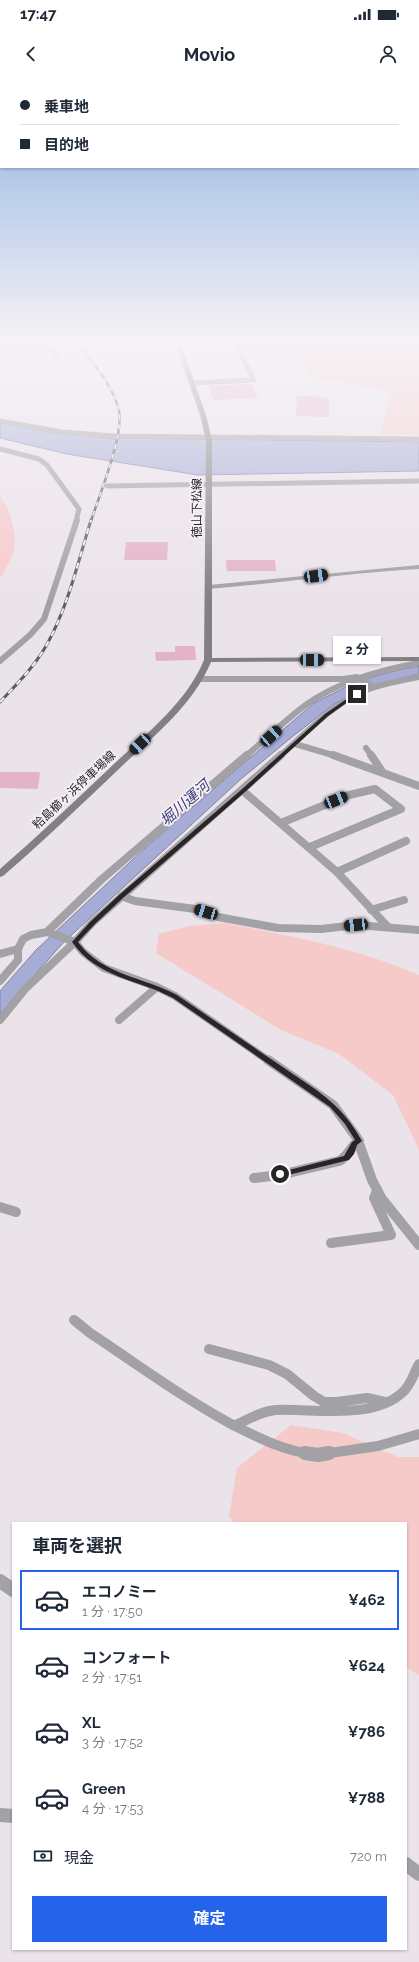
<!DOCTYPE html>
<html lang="ja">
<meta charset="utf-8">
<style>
body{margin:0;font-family:Raleway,"Noto Sans JP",sans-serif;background:#f6f6f7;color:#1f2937;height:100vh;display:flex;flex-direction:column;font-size:15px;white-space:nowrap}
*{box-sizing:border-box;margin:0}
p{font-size:13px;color:#747a83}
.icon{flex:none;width:22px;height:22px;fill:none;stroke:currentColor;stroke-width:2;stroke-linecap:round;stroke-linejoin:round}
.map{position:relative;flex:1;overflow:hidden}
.sheet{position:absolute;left:12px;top:1442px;width:395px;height:428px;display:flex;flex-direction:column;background:#fff;border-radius:0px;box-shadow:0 1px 3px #0004}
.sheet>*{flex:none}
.guide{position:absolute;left:0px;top:0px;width:419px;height:88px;box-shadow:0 1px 3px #0004;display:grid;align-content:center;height:88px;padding:0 20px;background:#fff}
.end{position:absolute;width:18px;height:18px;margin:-9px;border:5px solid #282527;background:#fff;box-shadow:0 0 0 2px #fff}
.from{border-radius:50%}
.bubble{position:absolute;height:28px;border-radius:0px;background:#fff;box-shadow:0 1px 3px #0004;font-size:13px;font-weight:700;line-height:28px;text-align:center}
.car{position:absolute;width:12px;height:24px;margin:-12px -6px;border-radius:5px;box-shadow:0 0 3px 1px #0007;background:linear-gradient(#222 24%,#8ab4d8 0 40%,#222 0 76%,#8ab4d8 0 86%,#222 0)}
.guide b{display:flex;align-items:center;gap:14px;height:38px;font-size:15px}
.guide b+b{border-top:1px solid #e0e1e3}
.guide i{width:10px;height:10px;background:#1f2937}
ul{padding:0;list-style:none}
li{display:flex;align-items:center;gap:12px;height:60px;margin:0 8px 6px;padding:0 12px;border:2px solid transparent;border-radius:0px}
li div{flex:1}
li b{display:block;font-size:15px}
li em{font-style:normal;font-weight:700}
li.current{border-color:#2563eb}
li>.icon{width:36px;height:36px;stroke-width:1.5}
h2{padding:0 20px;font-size:18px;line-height:48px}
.pay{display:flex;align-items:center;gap:10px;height:44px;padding:0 20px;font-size:15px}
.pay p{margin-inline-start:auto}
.button{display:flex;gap:8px;margin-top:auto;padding:8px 20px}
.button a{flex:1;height:46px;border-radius:0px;background:#2563eb;color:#fff;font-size:16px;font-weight:700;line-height:46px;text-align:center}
.status{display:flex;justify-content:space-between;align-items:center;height:28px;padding:0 20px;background:#fff;direction:ltr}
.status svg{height:11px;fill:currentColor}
header{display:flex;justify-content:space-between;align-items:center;height:52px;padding:0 20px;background:#fff;font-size:18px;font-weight:700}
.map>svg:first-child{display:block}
</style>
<div class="status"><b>17:47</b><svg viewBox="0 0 49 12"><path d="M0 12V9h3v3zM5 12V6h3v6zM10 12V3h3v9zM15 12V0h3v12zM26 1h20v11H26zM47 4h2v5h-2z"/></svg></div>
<header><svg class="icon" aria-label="back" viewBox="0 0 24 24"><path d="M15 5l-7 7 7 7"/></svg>Movio<svg class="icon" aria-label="person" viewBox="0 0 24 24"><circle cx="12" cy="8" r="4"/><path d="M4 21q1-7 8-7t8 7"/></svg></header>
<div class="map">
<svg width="419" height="1882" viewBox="0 0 419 1882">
<rect width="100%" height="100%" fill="#ebe3ea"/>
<path fill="#f6cac9" d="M236 258H419V355L380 354 392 312 310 296 299 281H273L266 279 247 281Z
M0 416C11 429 19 460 12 476 9 484 4 491 0 498Z
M224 843C288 855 359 869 419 895V1070L393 1015 339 974 281 950 156 873 159 854 190 846Z
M291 1345 343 1353 398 1377H419V1595L406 1587V1443H234L229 1436 237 1388Z"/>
<path fill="#a6acd6" stroke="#8084a2" d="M330 258H395L397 261 393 263C375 267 339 275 322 267L321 264Z
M0 343 54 353 108 358 419 362V391L198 395 67 374 0 358Z
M419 586V594L366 607 334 624 292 657 241 699 63 863 0 934V911L36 870 145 768 314 623 358 601 398 590Z"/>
<path fill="#e4b3c6" d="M251 304 258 318 214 320 208 306Z
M297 316 329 317V337L296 336Z
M126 462H168L167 480H124Z
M226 480H275L276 491H227Z
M175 566H195L196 580 156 581 155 572H175Z
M0 692H40L38 709 0 708Z"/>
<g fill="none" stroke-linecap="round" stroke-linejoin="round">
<path stroke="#a2a1a5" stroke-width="5" d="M0 259 94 258
M48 265 58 277
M0 268 48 265
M192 303 254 300 233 258
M0 341 62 352 115 356 419 359
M0 369 39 379 47 385 79 429 76 441
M107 406 419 401"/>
<path stroke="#a2a1a5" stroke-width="6" d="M0 581 30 555 44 539 77 440
M200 599H343L357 597 375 607
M295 664 336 676
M366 668 372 676
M246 676C266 659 285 640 307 624 340 601 379 590 419 583
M280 676C304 655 328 629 357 614 375 605 399 601 419 597"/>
<path stroke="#a2a1a5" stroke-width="8" d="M333 675 419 706
M371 675 383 693
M243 711 337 792 387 846
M281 743 349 715 375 709 401 729 310 767
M337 792 406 761
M121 816 135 821 195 829 218 837 278 848 321 849 356 845 419 850
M371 830 404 820
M47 852 102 799 247 675
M0 874 18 869
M0 901 18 880V869L23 859 31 855 47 852 75 862 83 872 104 888 157 907 175 916 269 981
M0 940 26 908 75 862 92 843 281 675
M119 940 157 907"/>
<path stroke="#a2a1a5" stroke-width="10" d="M268 980 333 1025 357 1058 372 1100 382 1119 419 1165
M254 1098 280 1095 339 1081C349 1076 350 1066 359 1061
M0 1127 16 1132
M331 1163 391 1155 374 1118 377 1111
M74 1240 90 1253C137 1284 183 1318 233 1345 259 1358 284 1371 312 1374
M209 1269 269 1285 287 1294 314 1316 324 1322H337L367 1318 385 1322
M236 1345C249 1339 262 1331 276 1330 314 1328 374 1341 404 1311 411 1304 414 1293 419 1284
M323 1374 378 1366 419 1354"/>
<path stroke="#a2a1a5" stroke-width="14" d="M305 1373 318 1375 329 1373
M0 1501 13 1510
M0 1735 13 1736
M406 1784 419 1794"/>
<path fill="#a2a1a5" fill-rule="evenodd" d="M419 485V489C349 493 279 503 209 509L205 507 209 505Z"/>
<path fill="#828085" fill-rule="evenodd" d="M173 258H179L206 335 212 360V578L419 577V581L211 582C193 625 155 655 122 686 83 723 44 761 3 796L0 797V789C39 755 77 719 115 683 148 652 186 623 204 580L206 360 200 335Z"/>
<defs>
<path id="rail-far1" d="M74 258C90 280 113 304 119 331 124 355 99 416 91 441"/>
<path id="rail" d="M0 622C17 604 34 587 46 566 68 527 78 482 91 440"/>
</defs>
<use href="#rail-far1" stroke="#605c5f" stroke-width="2.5"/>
<use href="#rail" stroke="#605c5f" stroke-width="3"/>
<use href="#rail-far1" stroke="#f8f0f8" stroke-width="1.5" stroke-dasharray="5" stroke-linecap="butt"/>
<use href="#rail" stroke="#f8f0f8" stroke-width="2" stroke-dasharray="6" stroke-linecap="butt"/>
</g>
<linearGradient id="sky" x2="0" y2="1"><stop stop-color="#8db1e1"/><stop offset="0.5" stop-color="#f6f2f6"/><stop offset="1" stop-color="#f6f2f6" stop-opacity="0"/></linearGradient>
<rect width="419" height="521" fill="url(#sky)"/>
<path fill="#282527" d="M355 613 359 614 328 636 245 712 123 818 95 844 78 862C102 895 144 897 177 915L315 1009C337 1025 349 1038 362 1061L357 1065 354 1074 349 1080 280 1097 276 1094 277 1093 344 1076 352 1062 355 1060 345 1044 330 1027 173 918C137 899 97 898 72 862L90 842 119 815 241 710 325 634Z"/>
<g text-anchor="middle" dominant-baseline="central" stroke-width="3.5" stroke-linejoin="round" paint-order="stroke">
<g font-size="12" fill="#282527" stroke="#f8f0f8">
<text transform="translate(197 428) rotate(-90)">徳山下松線</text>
<text transform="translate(74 710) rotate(-43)">粭島櫛ヶ浜停車場線</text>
</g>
<g font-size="15" font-style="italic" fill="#3b3f75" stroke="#f8f0f8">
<text transform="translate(185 723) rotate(-41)">堀川運河</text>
</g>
</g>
</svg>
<i class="end from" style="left:280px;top:1094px"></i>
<i class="end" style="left:357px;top:614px"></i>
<div class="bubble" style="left:333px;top:556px;width:48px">2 分</div>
<i class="car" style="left:316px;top:496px;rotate:82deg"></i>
<i class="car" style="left:312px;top:580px;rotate:90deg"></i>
<i class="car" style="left:271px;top:656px;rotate:48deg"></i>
<i class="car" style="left:140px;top:664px;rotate:227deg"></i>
<i class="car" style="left:336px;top:720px;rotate:68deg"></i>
<i class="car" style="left:206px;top:832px;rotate:287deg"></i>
<i class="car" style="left:356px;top:845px;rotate:264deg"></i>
<div class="guide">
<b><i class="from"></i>乗車地</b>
<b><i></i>目的地</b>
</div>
<section class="sheet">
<h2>車両を選択</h2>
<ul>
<li class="current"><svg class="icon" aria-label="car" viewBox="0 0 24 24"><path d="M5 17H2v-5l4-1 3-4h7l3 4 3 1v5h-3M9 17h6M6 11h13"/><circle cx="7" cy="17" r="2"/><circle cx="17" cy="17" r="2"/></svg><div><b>エコノミー</b><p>1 分 · 17:50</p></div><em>¥462</em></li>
<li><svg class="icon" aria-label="car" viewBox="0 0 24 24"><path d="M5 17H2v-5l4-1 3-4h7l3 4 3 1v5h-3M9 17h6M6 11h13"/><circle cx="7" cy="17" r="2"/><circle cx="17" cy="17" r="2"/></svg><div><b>コンフォート</b><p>2 分 · 17:51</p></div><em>¥624</em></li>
<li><svg class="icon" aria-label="car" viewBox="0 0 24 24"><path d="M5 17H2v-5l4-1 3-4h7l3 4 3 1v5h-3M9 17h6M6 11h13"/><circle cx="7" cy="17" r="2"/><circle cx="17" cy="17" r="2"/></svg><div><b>XL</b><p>3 分 · 17:52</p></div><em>¥786</em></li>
<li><svg class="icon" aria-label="car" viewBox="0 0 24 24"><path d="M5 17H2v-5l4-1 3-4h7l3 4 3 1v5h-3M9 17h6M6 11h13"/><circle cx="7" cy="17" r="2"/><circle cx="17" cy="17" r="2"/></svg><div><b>Green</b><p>4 分 · 17:53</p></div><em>¥788</em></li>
</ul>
<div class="pay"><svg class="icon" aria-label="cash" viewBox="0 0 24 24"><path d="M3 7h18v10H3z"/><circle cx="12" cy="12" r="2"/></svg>現金<p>720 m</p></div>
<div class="button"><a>確定</a></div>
</section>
</div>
